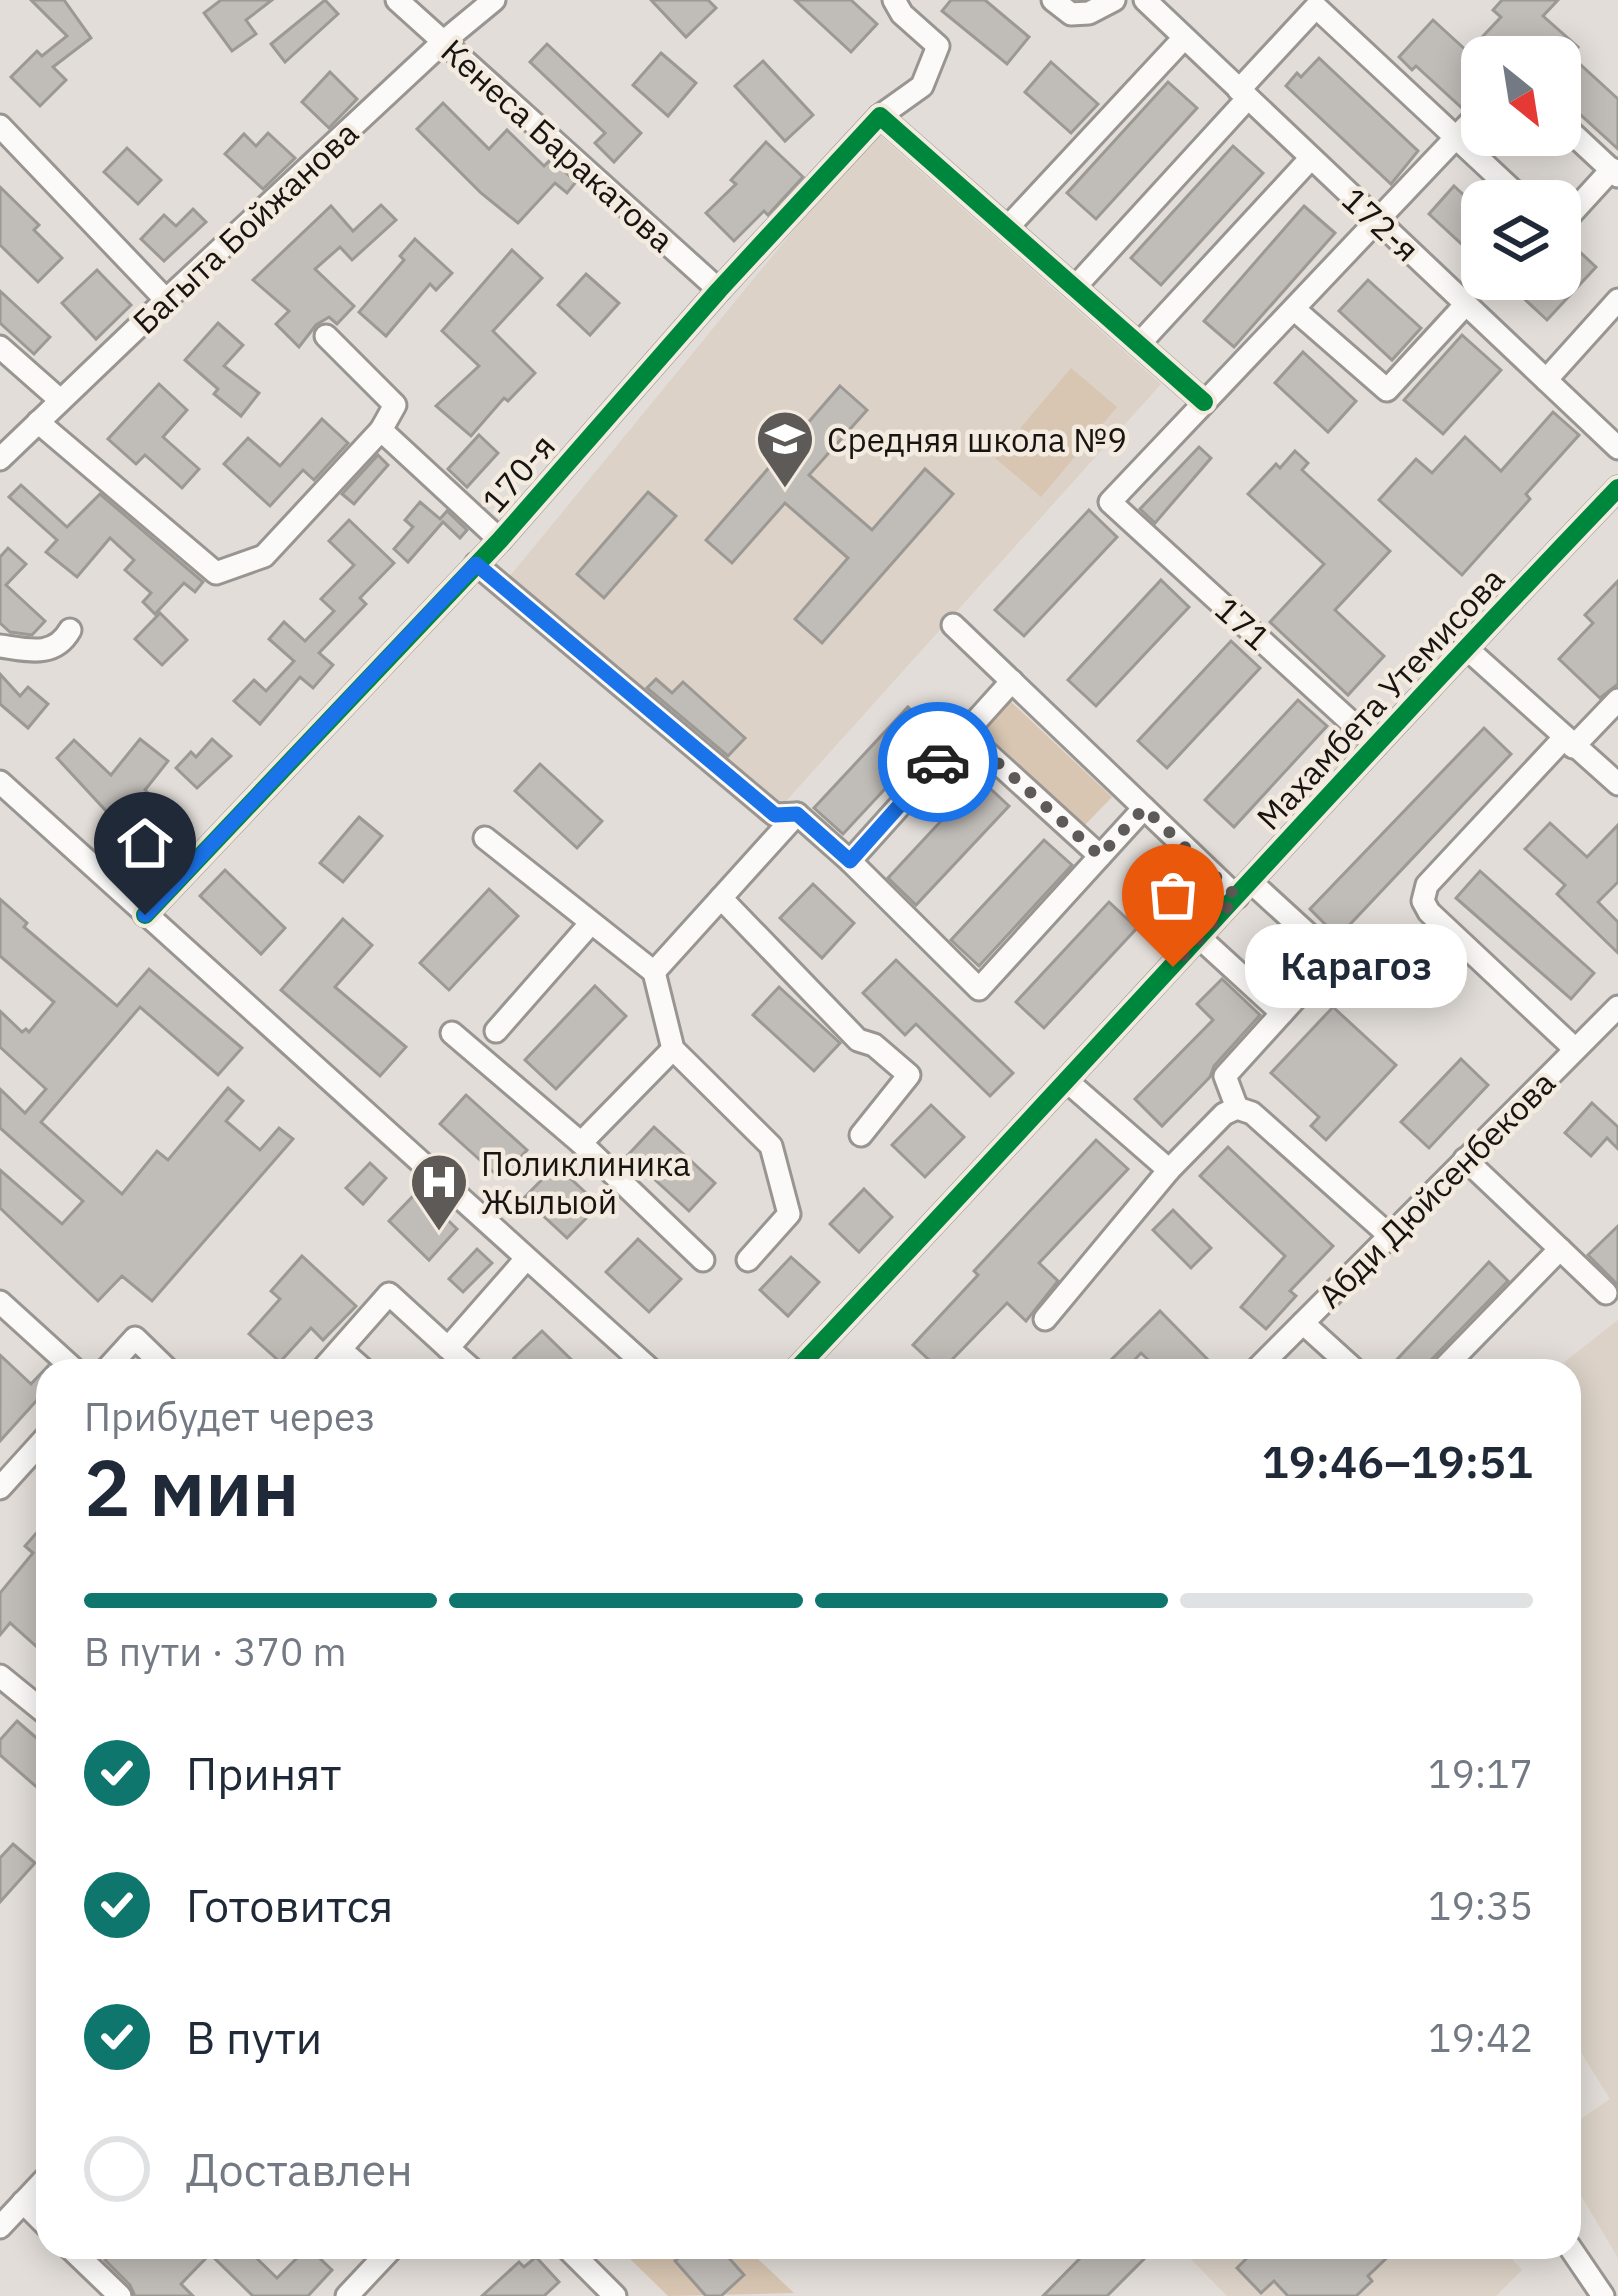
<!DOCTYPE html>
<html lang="ru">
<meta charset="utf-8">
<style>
body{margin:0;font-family:"IBM Plex Sans",sans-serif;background:#f2f2f3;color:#1f2937;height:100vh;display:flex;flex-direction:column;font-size:45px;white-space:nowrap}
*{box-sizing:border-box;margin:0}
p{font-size:39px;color:#747a83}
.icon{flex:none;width:66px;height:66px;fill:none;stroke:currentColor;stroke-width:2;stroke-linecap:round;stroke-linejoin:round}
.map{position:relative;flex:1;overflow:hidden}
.panel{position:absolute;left:36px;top:1359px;width:1545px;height:900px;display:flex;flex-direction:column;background:#fff;border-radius:36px;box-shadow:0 6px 30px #0003}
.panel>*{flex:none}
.needle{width:78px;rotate:150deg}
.buttons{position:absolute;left:1461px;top:36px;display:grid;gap:24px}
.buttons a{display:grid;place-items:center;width:120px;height:120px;border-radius:24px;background:#fff;box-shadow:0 6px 30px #0003;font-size:60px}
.pin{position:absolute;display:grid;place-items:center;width:102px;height:102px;color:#fff;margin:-123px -51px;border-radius:50% 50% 50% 0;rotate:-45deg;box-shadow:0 0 12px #0007}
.pin .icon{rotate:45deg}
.courier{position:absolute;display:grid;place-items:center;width:120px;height:120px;margin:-60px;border:9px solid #1a73e8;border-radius:50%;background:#fff;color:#222;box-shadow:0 3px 15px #0007}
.bubble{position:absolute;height:84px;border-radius:36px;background:#fff;box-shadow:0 6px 30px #0003;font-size:39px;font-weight:600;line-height:84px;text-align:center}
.overview em{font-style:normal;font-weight:600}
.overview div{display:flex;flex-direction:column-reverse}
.overview{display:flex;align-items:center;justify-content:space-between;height:204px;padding:0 48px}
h1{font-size:78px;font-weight:600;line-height:90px}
.bar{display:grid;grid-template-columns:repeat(4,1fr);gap:18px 12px;align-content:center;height:144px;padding:0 48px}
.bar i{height:15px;border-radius:9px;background:#e0e1e3}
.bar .active{background:#0f766e}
.bar p{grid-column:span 4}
ol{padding:0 48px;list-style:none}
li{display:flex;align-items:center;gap:36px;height:132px}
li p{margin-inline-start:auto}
li .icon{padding:12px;border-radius:50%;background:#0f766e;color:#fff;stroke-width:4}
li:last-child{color:#747a83}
li i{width:66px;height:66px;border:6px solid #e0e1e3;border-radius:50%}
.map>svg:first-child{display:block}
.built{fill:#dcd2c7}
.green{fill:#d8c6b2}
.building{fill:#c0bcb8;stroke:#9c9995;stroke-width:3}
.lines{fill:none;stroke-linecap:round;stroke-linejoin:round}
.minor-casing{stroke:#999591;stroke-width:27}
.minor{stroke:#fbfaf9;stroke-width:21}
.cycleway-casing{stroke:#f4ebe0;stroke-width:26}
.cycleway{stroke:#00873e;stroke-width:18}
.done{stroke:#5e5a57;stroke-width:12;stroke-dasharray:0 21.6}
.route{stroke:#1a73e8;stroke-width:15}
.labels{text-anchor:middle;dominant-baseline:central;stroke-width:9;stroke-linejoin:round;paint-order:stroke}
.street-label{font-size:33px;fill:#171411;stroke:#f4ebe0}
.poi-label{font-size:33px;fill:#171411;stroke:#f4ebe0;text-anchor:start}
</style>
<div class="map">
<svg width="1618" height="2296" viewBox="0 0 1618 2296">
<rect width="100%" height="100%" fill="#e2ddd8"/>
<g class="built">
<polygon points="875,131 1161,384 778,810 510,576"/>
<polygon points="1618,1320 1618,2258 1569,2175 1569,2127 1610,2099 1569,2033 1569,1371 1553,1371"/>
<polygon points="1179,2247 1501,2247 1522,2270 1496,2296 1227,2296"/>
</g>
<g class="green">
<polygon points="1071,368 1117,407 1041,497 995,458"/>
<polygon points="1009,700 1112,797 1084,826 981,728"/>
<polygon points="618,2247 769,2247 758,2259 794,2293 668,2296"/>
</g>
<g class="building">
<polygon points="31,0 64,0 91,38 53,67 66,80 40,106 11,77 37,51 42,56 67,36"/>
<polygon points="221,0 272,0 246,20 256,34 232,51 204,13"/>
<polygon points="325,0 338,14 285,62 271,44"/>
<polygon points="651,0 708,0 716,8 686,37"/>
<polygon points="795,0 851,0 877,24 851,52"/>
<polygon points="951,0 985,0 1029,37 1007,64 942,11"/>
<polygon points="1502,0 1558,0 1543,16 1578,47 1570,55 1618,99 1618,149 1560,96 1560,57 1482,57 1482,93 1463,109 1416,66 1412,70 1399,57 1433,20 1468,52 1501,17 1493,10"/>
<polygon points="547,44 641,133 614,162 595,143 605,133 530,62"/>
<polygon points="661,53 696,83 668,116 633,85"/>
<polygon points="1319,58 1418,151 1391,184 1286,86 1297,73 1301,77"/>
<polygon points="763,61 813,115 785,141 735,86"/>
<polygon points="1051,62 1098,104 1071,133 1025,92"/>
<polygon points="330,72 357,99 329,128 302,102"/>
<polygon points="1168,82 1197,108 1096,219 1067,193"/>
<polygon points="443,103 489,149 507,130 544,166 551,159 576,182 567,193 555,183 518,223 481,193 417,129"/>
<polygon points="268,133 295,158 263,189 225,154 244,134 256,146"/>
<polygon points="766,142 803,177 768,215 764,211 734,241 706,213 736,184 731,180"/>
<polygon points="1233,146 1263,173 1161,285 1131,258"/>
<polygon points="127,148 161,180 138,204 104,172"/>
<polygon points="1454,186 1482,212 1482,263 1429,214"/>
<polygon points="0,187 39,225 34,230 62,258 38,282 0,245"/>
<polygon points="381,205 396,220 352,260 340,247 315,269 354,306 337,324 329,317 316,325 299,347 276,324 289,311 253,280 331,206 353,231"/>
<polygon points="1304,206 1335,233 1234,347 1204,321"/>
<polygon points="193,209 206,222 164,261 141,239 164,215 176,226"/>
<polygon points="415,239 452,273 436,290 430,284 386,336 359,312 404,260 400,256"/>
<polygon points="1568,241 1596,267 1547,320 1519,294 1532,279 1560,279 1560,250"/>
<polygon points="512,250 542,278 493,331 535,373 508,401 504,398 471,436 436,406 479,366 442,331"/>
<polygon points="97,270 131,305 96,339 62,303"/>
<polygon points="586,274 619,303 590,335 558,305"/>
<polygon points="1368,280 1421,328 1392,360 1339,311"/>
<polygon points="0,291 50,337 34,354 0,323"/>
<polygon points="218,323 243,345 224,366 259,393 241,416 214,394 218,389 185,360"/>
<polygon points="1462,335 1501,370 1443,434 1404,400"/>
<polygon points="1303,352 1356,401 1328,432 1275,383"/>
<polygon points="159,384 187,410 163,437 199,469 182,488 145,455 136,464 108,439"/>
<polygon points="840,386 867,410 809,475 872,530 925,469 953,494 822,643 795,619 848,558 785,503 732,563 706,540"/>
<polygon points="1553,412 1579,435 1526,494 1530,499 1462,575 1379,500 1416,459 1432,473 1465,437 1501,471"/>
<polygon points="322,419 348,443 314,480 303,470 270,506 224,464 248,438 280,466"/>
<polygon points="479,435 498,453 467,487 448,469"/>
<polygon points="1199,447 1211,458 1155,523 1140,509"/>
<polygon points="1295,451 1308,463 1302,470 1390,551 1335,610 1384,656 1348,695 1270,622 1324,564 1248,494 1276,464 1280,468"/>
<polygon points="378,455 388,465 354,504 342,494"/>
<polygon points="21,485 67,527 100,494 203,582 195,592 184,583 155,614 143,602 151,593 125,570 134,560 110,538 77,577 46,552 57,540 9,497"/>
<polygon points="648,492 676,516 604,598 577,574"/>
<polygon points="420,502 440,519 447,511 467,530 460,538 443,522 408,562 394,549 413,527 405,520"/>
<polygon points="1089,510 1117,537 1024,636 995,610"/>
<polygon points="349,520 394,563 360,598 366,604 319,653 333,665 313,688 300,677 260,724 234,701 254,680 266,691 294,661 269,639 284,622 305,641 334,611 321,599 354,565 329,541"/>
<polygon points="8,548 26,564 6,585 45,621 32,635 10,632 0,623 0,557"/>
<polygon points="1161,580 1189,607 1096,706 1068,680"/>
<polygon points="1618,581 1618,684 1600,698 1559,659 1593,623 1585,615"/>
<polygon points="160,613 187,640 162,665 135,639"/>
<polygon points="1231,641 1260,668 1167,768 1138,741"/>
<polygon points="0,674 20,696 28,687 48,704 28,728 0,704"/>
<polygon points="656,679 672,693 683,682 745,738 728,756 647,688"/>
<polygon points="1298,700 1327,726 1234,827 1205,800"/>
<polygon points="908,707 936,734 843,834 814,808"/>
<polygon points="1484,728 1511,754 1338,937 1310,909"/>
<polygon points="140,739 168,761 145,790 180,825 159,848 127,819 120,826 57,758 74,740 111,775"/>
<polygon points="212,739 231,756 197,788 176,768 191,752 196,757"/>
<polygon points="540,764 602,821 577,848 515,791"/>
<polygon points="980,779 1009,806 916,905 888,878"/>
<polygon points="359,817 382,836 343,882 320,863"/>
<polygon points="1550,823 1587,857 1618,825 1618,882 1598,902 1618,922 1618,953 1557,894 1565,885 1525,849"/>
<polygon points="1044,840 1072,865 979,966 951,940"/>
<polygon points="147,850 168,869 149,889 128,870"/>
<polygon points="225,870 285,928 261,954 200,896"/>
<polygon points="1480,871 1594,973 1571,999 1456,898"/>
<polygon points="813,884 854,923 822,958 780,918"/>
<polygon points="489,889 518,916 449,990 420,963"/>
<polygon points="0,899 27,923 24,927 117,1006 149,969 242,1048 218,1075 140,1007 41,1122 122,1194 157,1151 168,1160 228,1088 243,1101 226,1121 260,1150 279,1128 293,1139 152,1301 122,1276 98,1301 0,1208 0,1170 62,1224 83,1201 0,1128 0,1089 25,1113 46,1089 0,1047 0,1011 22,1032 26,1029 29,1032 54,1002 0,956"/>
<polygon points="1109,902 1137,928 1044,1028 1016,1002"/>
<polygon points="343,919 372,945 335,987 406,1047 380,1076 281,990"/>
<polygon points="1274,931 1307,963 1279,990 1247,958"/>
<polygon points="896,960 1013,1073 990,1096 916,1024 905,1035 863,993"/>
<polygon points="1222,979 1260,1015 1214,1066 1210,1077 1162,1126 1135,1099 1213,1020 1197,1004"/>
<polygon points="595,986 626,1016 556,1089 525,1060"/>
<polygon points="779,987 840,1043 814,1071 753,1015"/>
<polygon points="1333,1007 1396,1065 1326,1140 1311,1126 1319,1117 1271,1073"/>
<polygon points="1461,1059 1488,1085 1429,1148 1401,1122"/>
<polygon points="466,1095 527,1150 501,1179 440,1124"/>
<polygon points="1592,1103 1618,1127 1618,1149 1607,1138 1591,1156 1565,1133"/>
<polygon points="931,1105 964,1137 925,1177 892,1145"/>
<polygon points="654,1127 715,1183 689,1211 628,1155"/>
<polygon points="1096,1140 1128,1169 1039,1263 1058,1281 1026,1321 1007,1303 941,1371 913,1345 978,1275 974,1271"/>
<polygon points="1228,1147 1333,1246 1290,1291 1296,1296 1266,1329 1241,1307 1285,1256 1200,1176"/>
<polygon points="370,1163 386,1178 363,1204 346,1188"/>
<polygon points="556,1165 599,1205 567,1238 524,1198"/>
<polygon points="864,1189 892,1217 859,1252 830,1224"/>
<polygon points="418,1191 457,1229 429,1260 389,1221"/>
<polygon points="1173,1210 1211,1248 1191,1268 1153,1230"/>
<polygon points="1618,1226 1618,1285 1588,1255"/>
<polygon points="638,1239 681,1279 649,1312 606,1272"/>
<polygon points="477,1249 492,1263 463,1292 449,1279"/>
<polygon points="302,1256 356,1306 323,1340 311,1328 280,1362 249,1334 280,1299 271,1291"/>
<polygon points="791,1257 819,1282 788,1316 760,1290"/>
<polygon points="1489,1262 1508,1281 1430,1361 1426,1371 1386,1371"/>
<polygon points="1160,1311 1219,1371 1160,1371 1141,1353 1124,1371 1100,1371"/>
<polygon points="542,1331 583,1371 527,1371 514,1358"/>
<polygon points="0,1355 31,1384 48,1366 48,1388 0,1441"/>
<polygon points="48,1520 48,1632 36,1646 10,1623 0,1635 0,1593 33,1553 25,1546"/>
<polygon points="17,1721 48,1748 48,1797 0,1755 0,1740"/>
<polygon points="13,1844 35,1863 0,1902 0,1858"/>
<polygon points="118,2247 245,2247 277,2278 308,2247 332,2270 308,2296 253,2296 210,2254 181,2284 193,2296 135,2296 130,2285 105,2260"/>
<polygon points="691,2247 740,2247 728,2257 744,2275 721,2296 706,2296 675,2261"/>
<polygon points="1091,2247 1132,2247 1144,2259 1107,2296 1043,2296"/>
<polygon points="1258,2247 1398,2247 1368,2276 1372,2281 1356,2296 1288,2296 1274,2281 1261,2293 1237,2268"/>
<polygon points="536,2257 559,2282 544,2296 482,2296 519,2262 524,2267"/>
</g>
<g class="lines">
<g class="minor-casing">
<g id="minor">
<polyline points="397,0 719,290"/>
<polyline points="1053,0 1071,14 1089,13 1114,0"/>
<polyline points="1145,0 1618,448"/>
<polyline points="1239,90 1316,7 1524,201"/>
<polyline points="880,116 1204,402"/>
<polyline points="1560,122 1618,176"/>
<polyline points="0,126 166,300"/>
<polyline points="1560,226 1612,169"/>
<polyline points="1008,227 1184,38"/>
<polyline points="1076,286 1248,98"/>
<polyline points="1294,309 1387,390 1466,304"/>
<polyline points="326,336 395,405 381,430"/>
<polyline points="1140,343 1311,158"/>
<polyline points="0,347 60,400"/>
<polyline points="1546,380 1618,300"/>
<polyline points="38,422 216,573 264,556 381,430 500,540"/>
<polyline points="0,459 166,300 443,42 494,0"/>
<polyline points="476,564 775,815 797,814"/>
<polyline points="953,625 1237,897"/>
<path d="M0,646C28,650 54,658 70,630"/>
<polyline points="1465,647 1618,784"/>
<polyline points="964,732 1100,856"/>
<polyline points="1564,738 1427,885 1423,901 1429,912 1575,1049"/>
<polyline points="1376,745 1110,502 1482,110"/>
<polyline points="1573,747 1618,700"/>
<polyline points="0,782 652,1371"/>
<polyline points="485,838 654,972 721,898"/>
<polyline points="850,861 1012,681"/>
<polyline points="145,915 500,540 719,290 880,116 922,86 938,46 902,14 894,0"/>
<polyline points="1200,938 1282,1013"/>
<polyline points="654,972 673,1049 771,1146 789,1214 748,1260"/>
<polyline points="496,1031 590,924"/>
<polyline points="452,1033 581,1143 703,1260"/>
<polyline points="1068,1082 1169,1170"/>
<polyline points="1237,1108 1225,1076 1333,957 1251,882"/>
<polyline points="861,1135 909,1075 874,1045 858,1040 721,898 797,814 850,861 979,989 1144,808"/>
<polyline points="581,1143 673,1049"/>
<polyline points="1560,1249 1606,1293"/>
<polyline points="0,1302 76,1371"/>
<polyline points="1045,1319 1169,1170 1224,1114 1237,1108 1252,1113 1390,1236"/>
<polyline points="1303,1323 1356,1371"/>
<polyline points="448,1348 474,1371"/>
<polyline points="341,1350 365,1371"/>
<polyline points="105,1371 135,1338 169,1371"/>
<polyline points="321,1371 389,1294 448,1348 526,1259"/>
<path d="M795,1371C1072,1079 1340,778 1618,488"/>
<polyline points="1255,1371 1618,1007"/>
<polyline points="1441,1371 1560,1249 1465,1159"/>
<polyline points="0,1488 48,1435"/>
<polyline points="0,1676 48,1715"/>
<polyline points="23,2202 48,2227"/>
<polyline points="0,2227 48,2176"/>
<polyline points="1569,2246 1603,2296"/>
<polyline points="69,2247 120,2296"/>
<polyline points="566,2247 615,2296"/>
<polyline points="347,2296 393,2247"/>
</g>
</g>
<use href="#minor" class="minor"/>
<g class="cycleway-casing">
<g id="cycleway">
<polyline points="145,915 500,540 719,290 880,116 1204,402"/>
<path d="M795,1371C1072,1079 1340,778 1618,488"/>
</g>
</g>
<use href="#cycleway" class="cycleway"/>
</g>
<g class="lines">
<polyline class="done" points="938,762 964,732 1100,856 1144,808 1237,897 1173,967"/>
<polyline class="route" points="145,915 476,564 775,815 797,814 850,861 938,762"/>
</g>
<defs>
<g id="school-pin" transform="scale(3)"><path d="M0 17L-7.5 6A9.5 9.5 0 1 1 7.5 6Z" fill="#5e5a57" stroke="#f4ebe0"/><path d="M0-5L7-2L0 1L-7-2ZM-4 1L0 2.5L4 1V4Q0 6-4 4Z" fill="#fff"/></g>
<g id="hospital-pin" transform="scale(3)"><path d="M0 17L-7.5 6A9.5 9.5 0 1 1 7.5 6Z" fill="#5e5a57" stroke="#f4ebe0"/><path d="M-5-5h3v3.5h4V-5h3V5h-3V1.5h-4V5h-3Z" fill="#fff"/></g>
</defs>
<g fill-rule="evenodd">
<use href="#school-pin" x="785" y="439"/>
<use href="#hospital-pin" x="439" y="1182"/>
</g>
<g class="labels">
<g class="street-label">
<text transform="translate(558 145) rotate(42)">Кенеса Баракатова</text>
<text transform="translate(1381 224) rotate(43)">172-я</text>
<text transform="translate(245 227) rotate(-43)">Багыта Бойжанова</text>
<text transform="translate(518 473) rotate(-49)">170-я</text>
<text transform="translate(1243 623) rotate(42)">171</text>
<text transform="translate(1380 698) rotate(-47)">Махамбета Утемисова</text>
<text transform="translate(1436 1189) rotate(-45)">Абди Дюйсенбекова</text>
</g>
<g class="poi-label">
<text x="827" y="439">Средняя школа №9</text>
<text x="481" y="1163">Поликлиника<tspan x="481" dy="38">Жылыой</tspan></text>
</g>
</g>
</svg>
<div class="buttons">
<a><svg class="needle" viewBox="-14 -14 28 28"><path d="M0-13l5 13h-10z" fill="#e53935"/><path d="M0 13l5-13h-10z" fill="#747a83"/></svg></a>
<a><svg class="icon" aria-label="layers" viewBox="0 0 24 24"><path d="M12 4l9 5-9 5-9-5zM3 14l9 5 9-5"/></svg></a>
</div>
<div class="pin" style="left:1173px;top:967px;background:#ea580c"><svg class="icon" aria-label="bag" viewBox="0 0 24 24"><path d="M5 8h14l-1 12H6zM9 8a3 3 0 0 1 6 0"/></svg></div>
<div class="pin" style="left:145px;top:915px;background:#1f2937"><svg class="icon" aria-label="home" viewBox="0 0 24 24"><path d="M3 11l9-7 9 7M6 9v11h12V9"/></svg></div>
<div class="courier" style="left:938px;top:762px"><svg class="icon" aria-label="car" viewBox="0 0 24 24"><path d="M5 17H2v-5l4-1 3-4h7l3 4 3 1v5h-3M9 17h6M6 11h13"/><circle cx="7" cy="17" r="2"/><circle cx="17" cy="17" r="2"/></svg></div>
<div class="bubble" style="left:1245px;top:924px;width:222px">Карагоз</div>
<section class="panel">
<div class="overview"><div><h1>2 мин</h1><p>Прибудет через</p></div><em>19:46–19:51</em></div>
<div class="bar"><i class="active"></i><i class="active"></i><i class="active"></i><i></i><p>В пути · 370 m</p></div>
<ol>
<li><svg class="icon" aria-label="check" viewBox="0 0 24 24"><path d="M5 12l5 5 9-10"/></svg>Принят<p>19:17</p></li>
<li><svg class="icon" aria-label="check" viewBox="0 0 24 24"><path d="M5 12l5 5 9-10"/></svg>Готовится<p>19:35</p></li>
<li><svg class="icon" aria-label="check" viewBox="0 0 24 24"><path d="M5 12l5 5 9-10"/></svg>В пути<p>19:42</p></li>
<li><i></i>Доставлен</li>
</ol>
</section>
</div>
